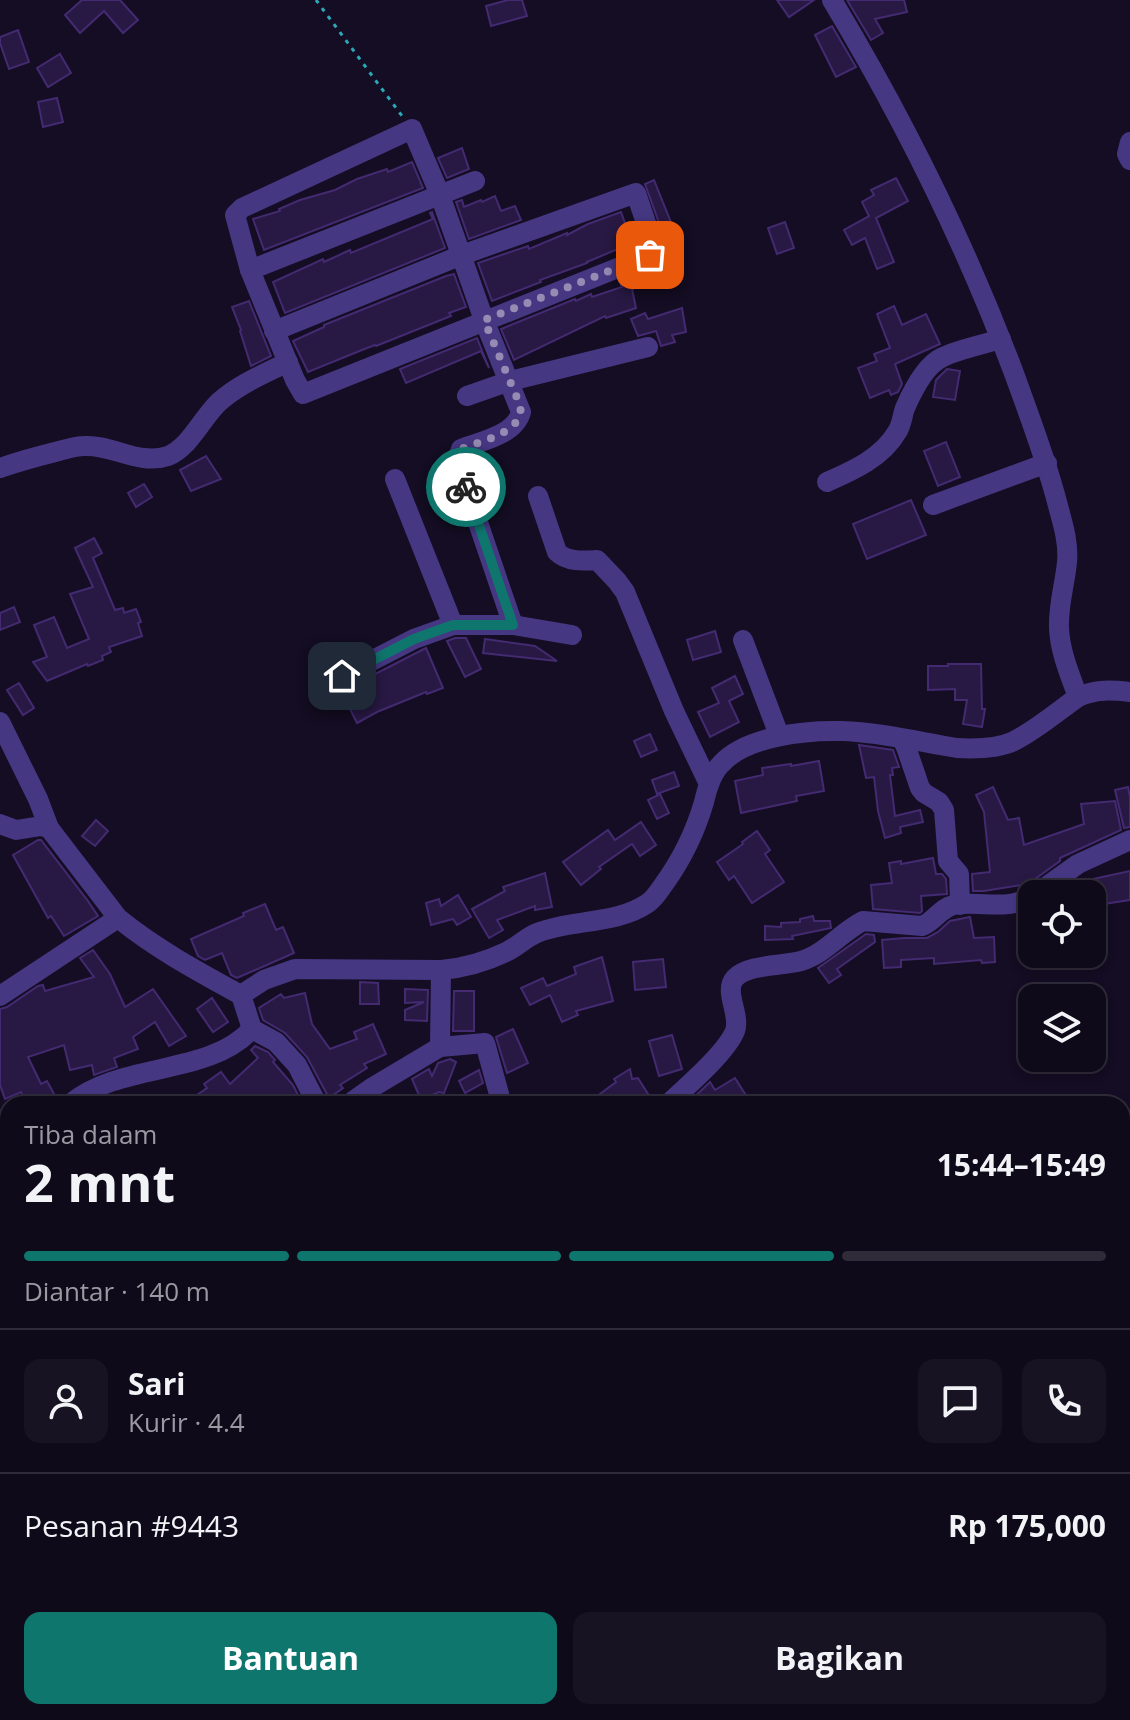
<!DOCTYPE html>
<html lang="id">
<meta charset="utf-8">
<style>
body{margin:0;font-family:"Open Sans",sans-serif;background:#181323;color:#f1f3f6;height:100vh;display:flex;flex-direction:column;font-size:30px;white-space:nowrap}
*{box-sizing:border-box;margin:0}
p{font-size:26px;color:#9b9aa2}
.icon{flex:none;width:44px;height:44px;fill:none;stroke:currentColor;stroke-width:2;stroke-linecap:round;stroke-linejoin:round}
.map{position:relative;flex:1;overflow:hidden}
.drawer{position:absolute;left:0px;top:1096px;width:1130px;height:624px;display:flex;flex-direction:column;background:#0f0a1a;border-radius:24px 24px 0 0;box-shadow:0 4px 12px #0003,0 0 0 2px #2f2b39}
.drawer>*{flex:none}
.buttons{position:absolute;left:1018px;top:880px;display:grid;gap:16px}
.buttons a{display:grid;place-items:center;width:88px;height:88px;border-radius:16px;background:#0f0a1a;box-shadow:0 4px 12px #0003,0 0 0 2px #2f2b39;font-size:40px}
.pin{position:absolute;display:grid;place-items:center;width:68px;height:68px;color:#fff;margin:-34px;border-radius:16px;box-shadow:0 4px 12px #0006}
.courier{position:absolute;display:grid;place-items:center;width:80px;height:80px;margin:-40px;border:6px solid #0f766e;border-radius:50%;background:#fff;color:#222;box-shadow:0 2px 10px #0007}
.summary em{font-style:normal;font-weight:700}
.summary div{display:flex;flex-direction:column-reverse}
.summary{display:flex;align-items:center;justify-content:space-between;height:136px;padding:0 24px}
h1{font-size:52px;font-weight:700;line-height:60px}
.bar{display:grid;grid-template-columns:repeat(4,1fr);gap:12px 8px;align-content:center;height:96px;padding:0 24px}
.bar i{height:10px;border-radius:6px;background:#2f2b39}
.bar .on{background:#0f766e}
.bar p{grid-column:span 4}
.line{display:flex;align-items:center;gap:20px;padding:0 24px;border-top:2px solid #2f2b39}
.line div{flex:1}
.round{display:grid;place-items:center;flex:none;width:84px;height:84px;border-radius:16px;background:#181323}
.primary-button{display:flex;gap:16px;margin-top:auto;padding:16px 24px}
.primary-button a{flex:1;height:92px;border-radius:16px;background:#0f766e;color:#fff;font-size:32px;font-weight:700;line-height:92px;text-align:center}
.primary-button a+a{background:#181323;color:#f1f3f6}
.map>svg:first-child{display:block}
.building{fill:#281944;stroke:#432a71;stroke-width:2}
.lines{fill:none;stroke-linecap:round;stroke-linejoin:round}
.path{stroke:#2ba9b7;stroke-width:3;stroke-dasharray:4 6;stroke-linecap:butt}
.minor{stroke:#463783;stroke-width:20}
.done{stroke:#968bb2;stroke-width:8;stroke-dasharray:0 14.4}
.route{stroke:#0f766e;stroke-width:10}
</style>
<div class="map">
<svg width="1130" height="1720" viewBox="0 0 1130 1720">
<rect width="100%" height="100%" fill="#140d23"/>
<g class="building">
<polygon points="82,0 120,0 138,20 123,33 104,11 80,33 65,15"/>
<polygon points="508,0 522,0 527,16 491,26 486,6"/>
<polygon points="777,0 814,0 789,17"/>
<polygon points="847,0 904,0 907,12 875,19 883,33 871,40"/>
<polygon points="832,26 856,67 836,77 815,35"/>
<polygon points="18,30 29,62 9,69 0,43 0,37"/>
<polygon points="60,54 71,73 48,87 37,68"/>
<polygon points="57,98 63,122 43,127 38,102"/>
<polygon points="462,148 469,169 447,178 438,158"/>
<polygon points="412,162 423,188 264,250 253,219 280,211 279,209 300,200 335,190 357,179 387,169 388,172"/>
<polygon points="896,178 908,201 876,218 894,262 877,269 865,238 852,245 844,230 869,216 862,202 874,195 871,190"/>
<polygon points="654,180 680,245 667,251 663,234 645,184"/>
<polygon points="495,196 501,211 515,206 521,220 469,239 456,202 462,200 464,207 481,200 482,202"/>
<polygon points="432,212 445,248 285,313 273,282 323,259 324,262 350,250 351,253 433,219 430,213"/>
<polygon points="621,212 632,243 587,262 587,263 540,280 541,282 492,301 478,263 528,246 529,249 567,233 567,235 588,224"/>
<polygon points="785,222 794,248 777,254 768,228"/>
<polygon points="644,271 649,282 632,289 636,308 606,318 605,316 514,360 501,329 575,299 576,301 591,294 592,297 622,287 619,281"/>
<polygon points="454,274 466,307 449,313 451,316 376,346 375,345 362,350 308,372 293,341 324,327 324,325 446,276"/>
<polygon points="249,301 271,356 251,366 240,331 241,330 232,307"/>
<polygon points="894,306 902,325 926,314 940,344 895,364 902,384 898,392 891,395 889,390 870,398 858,368 877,361 874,354 890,348 877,314"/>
<polygon points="682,308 686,332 672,335 675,342 661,346 656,331 638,336 631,319 645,313 648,319"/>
<polygon points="477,338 489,368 481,351 406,383 400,369"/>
<polygon points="947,369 960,371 955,400 933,397 936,380"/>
<polygon points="946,442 960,477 938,486 924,451"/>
<polygon points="206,456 221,479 191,491 180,470"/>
<polygon points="144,484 152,497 136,507 128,493"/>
<polygon points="911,500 926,535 867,559 853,524"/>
<polygon points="94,538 102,553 93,558 115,610 123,608 124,613 136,609 141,622 138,623 142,636 109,647 111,652 102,656 103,660 88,666 87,664 47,681 33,662 47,657 34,625 54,617 67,648 89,639 70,594 93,587 75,548"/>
<polygon points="14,607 20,622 0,630 0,613"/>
<polygon points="715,631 721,652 693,660 687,640"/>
<polygon points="455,638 466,638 481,669 465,677 447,641"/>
<polygon points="485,639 535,646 557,661 483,653"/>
<polygon points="426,648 443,688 427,694 426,692 377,712 357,723 340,689 348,688"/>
<polygon points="948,664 981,664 982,709 985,709 982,727 963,724 967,700 955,700 955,689 928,690 928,666 948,666"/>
<polygon points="735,676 743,694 729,701 739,722 710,737 698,712 719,703 712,688"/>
<polygon points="19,683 34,708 23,715 7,690"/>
<polygon points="650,734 657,750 641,757 634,741"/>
<polygon points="859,745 893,750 899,767 892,768 893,775 890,775 895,816 920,810 923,822 900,827 901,833 885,838 878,811 874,777 866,778"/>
<polygon points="819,761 824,791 796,796 797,801 741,813 735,781 763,775 762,768 791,764 791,766"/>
<polygon points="674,772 679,786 657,794 652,780"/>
<polygon points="993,787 1008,820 1019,818 1024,845 1084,824 1081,804 1115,801 1121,830 1060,858 1060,861 1028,884 984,891 973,891 972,874 990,872 984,812 976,795"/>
<polygon points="1128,787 1130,797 1130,827 1124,828 1115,790"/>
<polygon points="660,794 669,813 657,819 648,800"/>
<polygon points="96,820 108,831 95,846 82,836"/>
<polygon points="641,822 656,845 640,856 632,844 599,867 601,869 581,885 563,862 608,830 615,840"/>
<polygon points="757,831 770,850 765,854 784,882 752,903 734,876 729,880 717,862 743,844 742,842"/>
<polygon points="38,840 41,840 88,901 98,916 64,936 51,916 48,918 13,855"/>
<polygon points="933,858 936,874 942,874 946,879 947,894 921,896 922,911 920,913 873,909 871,885 892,883 889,863 901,861 901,864"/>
<polygon points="1130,871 1130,900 1097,905 1093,879"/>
<polygon points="545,873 552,907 535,910 535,906 497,920 503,930 489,938 472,909 505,891 503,887"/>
<polygon points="458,895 471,917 457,925 453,919 431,925 426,903 439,899 441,906"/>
<polygon points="265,904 276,930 283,927 294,953 237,978 231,975 222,953 205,960 198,956 191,939 244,916 243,913"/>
<polygon points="813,916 814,921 830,921 831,928 792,936 793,939 765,940 765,926 781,927 781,923 800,922 800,919"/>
<polygon points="970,917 974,938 994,937 995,962 982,963 981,960 934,964 934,958 901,960 901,967 884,968 882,940 904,938 927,938 938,932 950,921"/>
<polygon points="866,934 874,935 875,942 837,969 841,975 829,983 818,968"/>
<polygon points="93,950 110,974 125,1007 153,989 186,1036 169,1046 155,1022 133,1037 138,1049 114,1058 117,1067 94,1075 92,1065 70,1070 64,1045 28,1057 41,1084 47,1081 58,1101 57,1104 27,1104 21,1092 5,1099 0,1085 0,1009 7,1007 38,986 43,985 45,991 94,977 80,958"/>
<polygon points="602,957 613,1001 576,1011 578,1015 562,1022 550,995 530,1005 521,988 543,978 547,986 576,974 574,967"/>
<polygon points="663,959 666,987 635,990 633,962"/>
<polygon points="360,982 378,983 379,1004 360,1004"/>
<polygon points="405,989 428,990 427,1021 405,1020 405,1010 424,1002 405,1003"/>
<polygon points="454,991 474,991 474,1031 453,1031"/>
<polygon points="305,993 312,1024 330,1049 357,1039 354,1032 373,1024 386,1054 364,1064 367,1068 340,1085 343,1088 329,1098 307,1057 285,1033 263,1020 259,1008 281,994 284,998"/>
<polygon points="212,998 228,1022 213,1032 197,1009"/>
<polygon points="513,1029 528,1063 507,1073 496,1037"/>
<polygon points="672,1035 682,1069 659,1076 649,1041"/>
<polygon points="255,1046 268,1052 275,1060 273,1062 293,1085 301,1101 298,1104 184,1104 207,1088 204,1084 221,1072 230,1084 258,1058 251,1050"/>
<polygon points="450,1059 456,1062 444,1093 439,1092 421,1100 412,1079 429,1069 432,1076 438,1063"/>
<polygon points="630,1069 632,1079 638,1078 648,1094 632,1104 607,1104 600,1094 616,1082 614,1079"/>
<polygon points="479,1070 483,1083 465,1093 459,1081"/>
<polygon points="735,1078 747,1097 736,1104 687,1104 710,1082 715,1090"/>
</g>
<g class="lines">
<polyline class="path" points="316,0 402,116"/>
<g class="minor">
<path d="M832,0C904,120 966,245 1015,376C1030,418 1046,459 1057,502C1062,521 1069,542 1067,562C1065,584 1058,605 1059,628C1060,652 1070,675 1078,697"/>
<polyline points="1130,142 1127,154 1130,160"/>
<polyline points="250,270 475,181"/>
<path d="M274,331L462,255L636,193L651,238L654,252L650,255L303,394L295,380L250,270L235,215L242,208L412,129L440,195L484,320L521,412C515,435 481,441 461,449L457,461L513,625"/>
<polyline points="467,396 510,381 648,347"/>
<path d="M0,468C20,461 39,456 59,451C67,449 76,446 84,446C112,444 139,466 168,456C190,447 202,418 219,402C239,384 264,374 288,362"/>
<polyline points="395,479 453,625"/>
<path d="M827,482C852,471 882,458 897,432C902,425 902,416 905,408C912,392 925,366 941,358C955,350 985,344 1001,339"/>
<path d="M538,496L557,552C567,562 583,561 597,560L617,581L625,592L674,711L709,784"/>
<polyline points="933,505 1047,463"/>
<polyline points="743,640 779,735"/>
<polyline points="342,676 414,639 453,625 513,625 572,635"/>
<polyline points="0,722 38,799 49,828"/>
<polyline points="902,739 906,747 920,788 924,793 939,802 944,810 948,861 959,874 960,905"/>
<path d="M0,824L16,830L41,826L49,828L118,918C156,949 199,972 241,995L252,1029"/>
<polyline points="1036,894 1078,864 1130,840"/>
<path d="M241,995L264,980L295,969L441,970C464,968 485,962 506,952C517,947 525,938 537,933C572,919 616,925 648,903C655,898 659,891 664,884C682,859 695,833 704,802C707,789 711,774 721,764C746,736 807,730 842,731C879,732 920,742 957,748C975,749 997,749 1014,741C1036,730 1057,712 1078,697C1096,689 1111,690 1130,692"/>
<polyline points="0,996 118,918"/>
<polyline points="252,1029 276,1042 297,1065 317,1104"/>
<polyline points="440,1047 485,1043 499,1094"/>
<path d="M70,1104C121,1061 208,1077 252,1029"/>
<polyline points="349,1104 373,1087 440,1047 441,970"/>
<path d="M668,1104C686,1087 726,1053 735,1031C741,1015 723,991 735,978C748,964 783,966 801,961C825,954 841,932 863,921L922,926C934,922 941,907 954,905C981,900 1006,912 1032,896"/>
<polyline points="0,1164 8,1157"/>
<polyline points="420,1712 422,1720"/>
</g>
</g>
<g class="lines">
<path class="done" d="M466,487L457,461L461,449C480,441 526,432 520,405L484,320L650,255"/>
<polyline class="route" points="342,676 414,639 453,625 513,625 466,487"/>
</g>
</svg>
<div class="buttons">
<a><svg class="icon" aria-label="locate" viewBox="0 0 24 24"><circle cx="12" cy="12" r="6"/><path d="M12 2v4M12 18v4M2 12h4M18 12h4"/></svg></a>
<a><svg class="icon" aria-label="layers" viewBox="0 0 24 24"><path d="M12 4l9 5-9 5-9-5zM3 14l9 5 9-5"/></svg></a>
</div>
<div class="pin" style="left:650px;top:255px;background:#ea580c"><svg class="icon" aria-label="bag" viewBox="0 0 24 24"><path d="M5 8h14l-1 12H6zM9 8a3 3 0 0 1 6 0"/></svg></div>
<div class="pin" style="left:342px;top:676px;background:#1f2937"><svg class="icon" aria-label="home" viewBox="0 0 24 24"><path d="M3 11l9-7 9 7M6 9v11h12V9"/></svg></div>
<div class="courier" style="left:466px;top:487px"><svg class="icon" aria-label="bike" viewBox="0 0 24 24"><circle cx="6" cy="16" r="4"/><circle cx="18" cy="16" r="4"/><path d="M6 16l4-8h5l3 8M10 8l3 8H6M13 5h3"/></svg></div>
<section class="drawer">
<div class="summary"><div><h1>2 mnt</h1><p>Tiba dalam</p></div><em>15:44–15:49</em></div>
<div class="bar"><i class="on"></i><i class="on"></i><i class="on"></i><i></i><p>Diantar · 140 m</p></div>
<div class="line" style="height:144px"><a class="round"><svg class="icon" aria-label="person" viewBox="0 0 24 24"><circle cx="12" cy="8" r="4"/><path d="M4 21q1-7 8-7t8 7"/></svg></a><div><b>Sari</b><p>Kurir · 4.4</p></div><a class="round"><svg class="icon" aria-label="chat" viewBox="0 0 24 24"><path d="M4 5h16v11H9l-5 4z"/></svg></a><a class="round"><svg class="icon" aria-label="phone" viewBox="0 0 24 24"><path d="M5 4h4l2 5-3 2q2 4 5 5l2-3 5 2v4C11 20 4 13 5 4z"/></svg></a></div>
<div class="line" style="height:104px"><div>Pesanan #9443</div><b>Rp 175,000</b></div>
<div class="primary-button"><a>Bantuan</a><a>Bagikan</a></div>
</section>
</div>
